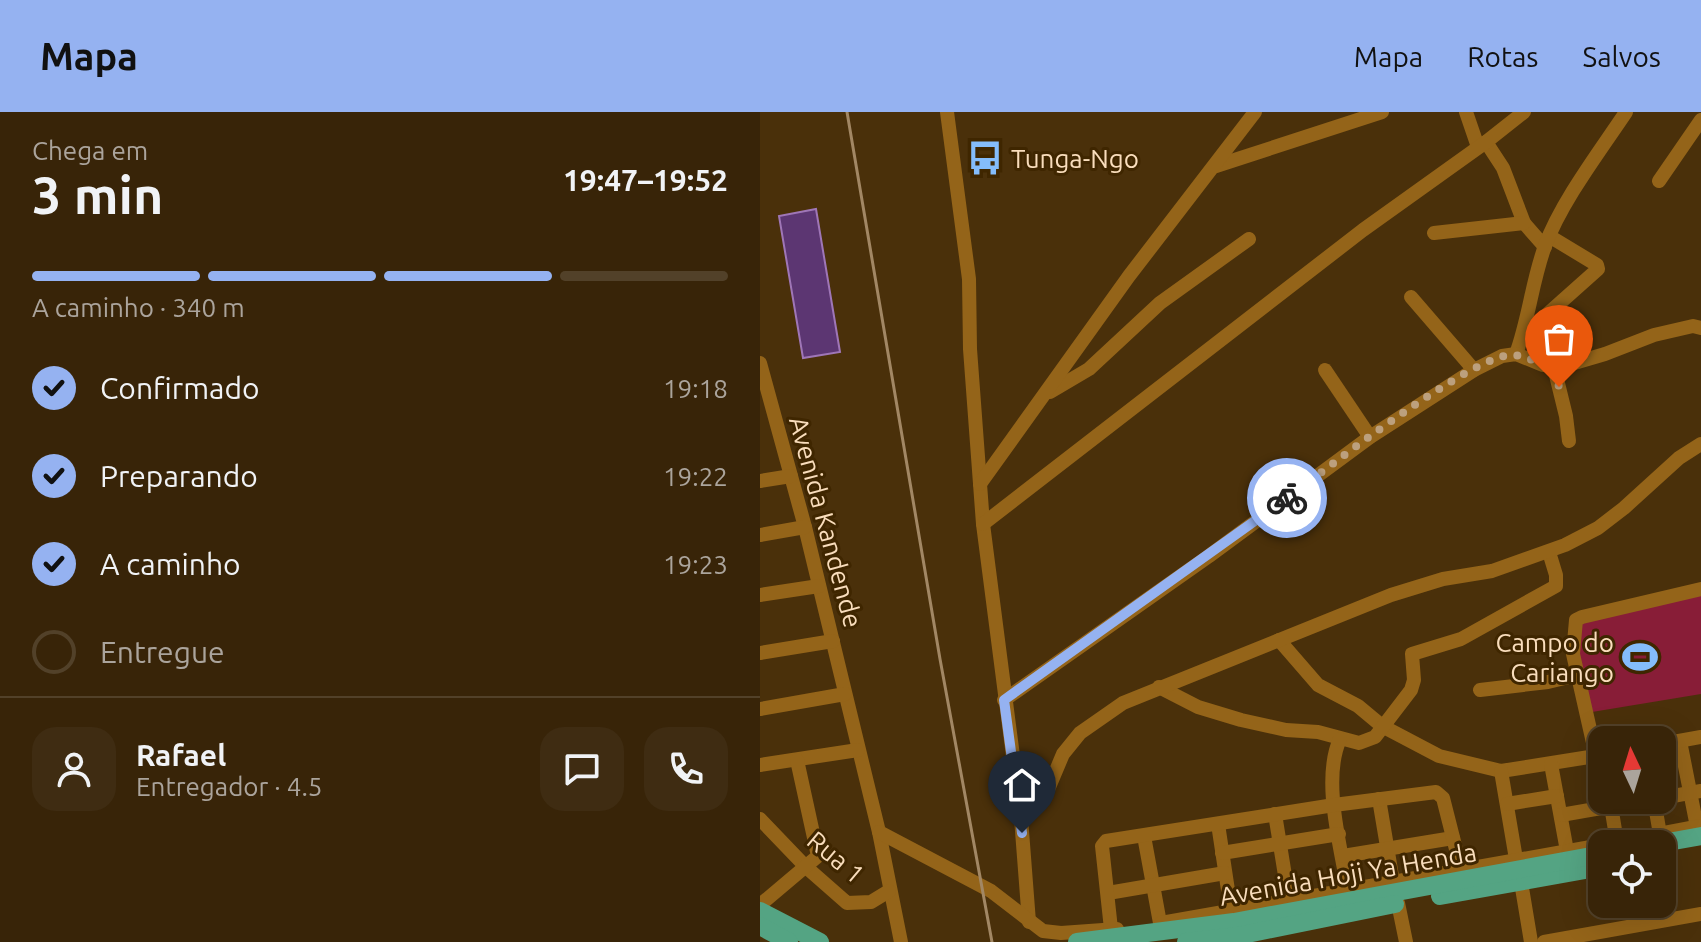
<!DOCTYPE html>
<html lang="pt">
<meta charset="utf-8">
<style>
body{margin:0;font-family:Ubuntu,sans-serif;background:#3f2c12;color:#f1f3f6;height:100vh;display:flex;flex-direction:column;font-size:30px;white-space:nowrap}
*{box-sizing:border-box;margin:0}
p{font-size:26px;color:#aba49c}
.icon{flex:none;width:44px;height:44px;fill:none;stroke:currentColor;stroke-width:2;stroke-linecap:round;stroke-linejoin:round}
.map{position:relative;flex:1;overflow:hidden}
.drawer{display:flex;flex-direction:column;background:#382408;width:760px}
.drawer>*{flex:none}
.needle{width:52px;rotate:356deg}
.fabs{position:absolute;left:828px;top:614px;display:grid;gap:16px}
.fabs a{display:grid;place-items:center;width:88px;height:88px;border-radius:16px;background:#382408;box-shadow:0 8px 32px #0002,0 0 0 2px #524129;font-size:40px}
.pin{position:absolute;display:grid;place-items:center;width:68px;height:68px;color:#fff;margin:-82px -34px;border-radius:50% 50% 50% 0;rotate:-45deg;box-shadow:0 0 8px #0007}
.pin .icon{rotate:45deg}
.courier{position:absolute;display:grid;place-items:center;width:80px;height:80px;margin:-40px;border:6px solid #95b2f1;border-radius:50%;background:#fff;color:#222;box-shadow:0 2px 10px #0007}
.headline em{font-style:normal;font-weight:700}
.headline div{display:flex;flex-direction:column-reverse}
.headline{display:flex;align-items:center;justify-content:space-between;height:136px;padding:0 32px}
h1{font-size:52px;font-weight:700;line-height:60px}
.bar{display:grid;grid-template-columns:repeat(4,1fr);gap:12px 8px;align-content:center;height:96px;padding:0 32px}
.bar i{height:10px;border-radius:6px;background:#524129}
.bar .current{background:#95b2f1}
.bar p{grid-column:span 4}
.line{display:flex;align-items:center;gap:20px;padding:0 32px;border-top:2px solid #524129}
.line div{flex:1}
.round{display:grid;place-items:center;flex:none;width:84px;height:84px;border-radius:24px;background:#3f2c12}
ol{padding:0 32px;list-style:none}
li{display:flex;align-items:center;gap:24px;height:88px}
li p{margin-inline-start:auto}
li .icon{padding:8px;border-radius:50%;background:#95b2f1;color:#111;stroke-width:4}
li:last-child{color:#aba49c}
li i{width:44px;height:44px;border:4px solid #524129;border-radius:50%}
header{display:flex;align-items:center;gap:48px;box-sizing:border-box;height:112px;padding:0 40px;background:#95b2f1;color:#111}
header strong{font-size:38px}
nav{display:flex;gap:44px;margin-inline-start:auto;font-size:28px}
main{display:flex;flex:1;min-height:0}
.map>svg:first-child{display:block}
.green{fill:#881d37}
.building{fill:#5c3672;stroke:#9f76b7;stroke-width:2}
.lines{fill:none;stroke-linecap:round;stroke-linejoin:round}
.minor{stroke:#946419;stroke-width:14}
.major{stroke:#54a483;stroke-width:18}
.rail{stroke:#a28764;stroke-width:3}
.done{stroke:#bca07e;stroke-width:8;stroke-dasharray:0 14.4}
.route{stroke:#95b2f1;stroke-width:10}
.labels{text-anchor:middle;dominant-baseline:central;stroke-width:6;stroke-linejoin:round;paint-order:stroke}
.poi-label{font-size:26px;fill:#f9ddbc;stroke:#3f2600;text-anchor:start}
.street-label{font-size:26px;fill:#f9ddbc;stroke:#3f2600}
</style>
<header>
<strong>Mapa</strong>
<nav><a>Mapa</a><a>Rotas</a><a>Salvos</a></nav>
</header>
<main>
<section class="drawer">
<div class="headline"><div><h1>3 min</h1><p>Chega em</p></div><em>19:47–19:52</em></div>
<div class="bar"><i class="current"></i><i class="current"></i><i class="current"></i><i></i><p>A caminho · 340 m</p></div>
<ol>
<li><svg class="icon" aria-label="check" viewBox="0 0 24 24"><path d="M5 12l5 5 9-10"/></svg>Confirmado<p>19:18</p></li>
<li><svg class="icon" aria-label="check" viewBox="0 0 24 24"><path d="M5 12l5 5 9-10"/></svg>Preparando<p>19:22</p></li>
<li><svg class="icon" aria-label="check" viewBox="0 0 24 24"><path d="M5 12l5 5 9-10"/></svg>A caminho<p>19:23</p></li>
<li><i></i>Entregue</li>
</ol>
<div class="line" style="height:144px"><a class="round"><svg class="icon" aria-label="person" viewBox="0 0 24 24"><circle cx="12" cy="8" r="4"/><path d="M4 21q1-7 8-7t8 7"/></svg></a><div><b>Rafael</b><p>Entregador · 4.5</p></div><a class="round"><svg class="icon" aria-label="chat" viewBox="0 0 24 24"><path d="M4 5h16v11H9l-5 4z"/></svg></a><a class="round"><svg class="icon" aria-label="phone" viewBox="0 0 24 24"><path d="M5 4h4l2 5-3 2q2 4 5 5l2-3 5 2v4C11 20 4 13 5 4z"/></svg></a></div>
</section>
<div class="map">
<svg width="941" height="830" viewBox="0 0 941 830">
<rect width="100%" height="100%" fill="#4a300a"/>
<polygon class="green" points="941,482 941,582 832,600 811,508"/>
<polygon class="building" points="56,97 80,240 43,246 19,104"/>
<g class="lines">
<g class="minor">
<polyline points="187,0 209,167 210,237 223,412 261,706 269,810"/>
<polyline points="706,0 718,35"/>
<polyline points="726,30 743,56 764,111 785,135"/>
<polyline points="456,54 622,0"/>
<polyline points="899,69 941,8"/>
<polyline points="674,121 764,111"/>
<polyline points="651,185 714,258"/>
<polyline points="764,223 838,157 837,153 789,124"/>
<path d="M756,242C769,207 772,169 785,134C801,90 840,39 866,0"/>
<polyline points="0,251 45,415 119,720 141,830"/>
<polyline points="794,255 806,304 809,329"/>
<polyline points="565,258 610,325"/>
<polyline points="290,280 329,257 400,191 489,127"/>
<polyline points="0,369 31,364"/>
<polyline points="220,372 369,164 495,0"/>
<polyline points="223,412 603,118 726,30 764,0"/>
<polyline points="0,423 45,415"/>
<polyline points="0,483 59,474"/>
<polyline points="519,528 558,573 598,594 622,614 679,644 741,659 842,643"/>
<polyline points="0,541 73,529"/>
<polyline points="399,575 438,595 481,608 526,618 558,620 599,631 615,625 651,578 654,568 652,542 701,527 796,474 796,463 789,440"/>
<polyline points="720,578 788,570 817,563"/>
<polyline points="244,588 449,444 610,325 714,258 742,244 756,242 783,253 804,254 845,242 894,223 933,214 941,216"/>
<polyline points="0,597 85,582"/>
<path d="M580,627C561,669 582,739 589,784"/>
<polyline points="920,629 937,715"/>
<polyline points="902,632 941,625"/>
<polyline points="836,644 813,542 816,508 822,505 941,477"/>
<polyline points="791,652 807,739"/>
<polyline points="0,653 98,638"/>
<polyline points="741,659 756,747"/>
<polyline points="902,686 941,679"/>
<polyline points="619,687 633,770"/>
<polyline points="850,688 857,730"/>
<polyline points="894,688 900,722"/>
<polyline points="747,692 797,684"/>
<polyline points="515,702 529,788"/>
<polyline points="801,703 887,688"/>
<polyline points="261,706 284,687 303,642 320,621 363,591 631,483 683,467 732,459 805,433 838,416 864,396 919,346 941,332"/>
<polyline points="0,707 46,755 87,791 111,790 129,779"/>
<polyline points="458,712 471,798"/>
<polyline points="119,720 231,779 283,819 301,821 357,817"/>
<polyline points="384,724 400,811"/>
<polyline points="846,732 941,714"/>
<polyline points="462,741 579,722"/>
<polyline points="583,744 693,726"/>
<polyline points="761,770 771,830"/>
<polyline points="348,781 465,761"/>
<polyline points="638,791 646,830"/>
<polyline points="0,793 58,744 37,648"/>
<polyline points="401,811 842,733"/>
<polyline points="351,817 342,734 346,729 574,693 676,680 683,686 701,757"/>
<polyline points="784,830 941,802"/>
</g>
<g class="major">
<polyline points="897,732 941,724"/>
<polyline points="680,784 842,755"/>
<polyline points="0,799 60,830"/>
<polyline points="0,814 29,830"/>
<polyline points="317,830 474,810 842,742"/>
<polyline points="426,830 477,824 635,792"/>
</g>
<polyline class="rail" points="87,0 180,547 232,830"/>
</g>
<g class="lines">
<path class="done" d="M527,386C565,358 714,241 753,243C764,243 781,253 794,255L799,275"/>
<polyline class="route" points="262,721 244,588 527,386"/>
</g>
<defs>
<g id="bus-bare" transform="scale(2.76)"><path d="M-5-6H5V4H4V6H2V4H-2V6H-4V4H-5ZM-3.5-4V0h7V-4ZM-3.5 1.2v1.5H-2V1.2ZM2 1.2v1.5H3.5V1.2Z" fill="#84bcfb" stroke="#3f2600" stroke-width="2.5" paint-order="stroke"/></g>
<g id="stadium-bare" transform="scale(2.76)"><path d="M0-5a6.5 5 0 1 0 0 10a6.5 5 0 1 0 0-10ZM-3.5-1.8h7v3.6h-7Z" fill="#84bcfb" stroke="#3f2600" stroke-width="2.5" paint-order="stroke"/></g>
</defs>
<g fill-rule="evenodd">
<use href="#bus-bare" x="225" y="46"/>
<use href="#stadium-bare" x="880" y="545"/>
</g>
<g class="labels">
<g class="poi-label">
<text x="251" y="46">Tunga-Ngo</text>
<text x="854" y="530" text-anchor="end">Campo do<tspan x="854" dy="30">Cariango</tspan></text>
</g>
<g class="street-label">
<text transform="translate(66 410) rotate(75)">Avenida Kandende</text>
<text transform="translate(76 745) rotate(40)">Rua 1</text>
<text transform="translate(588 762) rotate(-10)">Avenida Hoji Ya Henda</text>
</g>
</g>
</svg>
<div class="fabs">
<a><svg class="needle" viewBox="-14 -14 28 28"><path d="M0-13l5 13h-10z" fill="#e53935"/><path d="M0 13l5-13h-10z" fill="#aba49c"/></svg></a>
<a><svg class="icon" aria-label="locate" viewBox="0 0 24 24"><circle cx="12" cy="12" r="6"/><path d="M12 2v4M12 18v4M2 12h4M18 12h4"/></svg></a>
</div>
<div class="pin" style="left:799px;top:275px;background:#ea580c"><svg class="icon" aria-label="bag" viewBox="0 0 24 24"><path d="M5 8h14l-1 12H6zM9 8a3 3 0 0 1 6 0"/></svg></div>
<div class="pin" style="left:262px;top:721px;background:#1f2937"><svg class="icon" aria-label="home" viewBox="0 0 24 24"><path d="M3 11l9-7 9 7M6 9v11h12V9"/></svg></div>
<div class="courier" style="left:527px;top:386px"><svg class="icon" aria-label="bike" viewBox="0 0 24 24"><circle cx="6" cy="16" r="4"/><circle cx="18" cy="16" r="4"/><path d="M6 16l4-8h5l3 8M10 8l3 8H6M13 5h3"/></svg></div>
</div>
</main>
